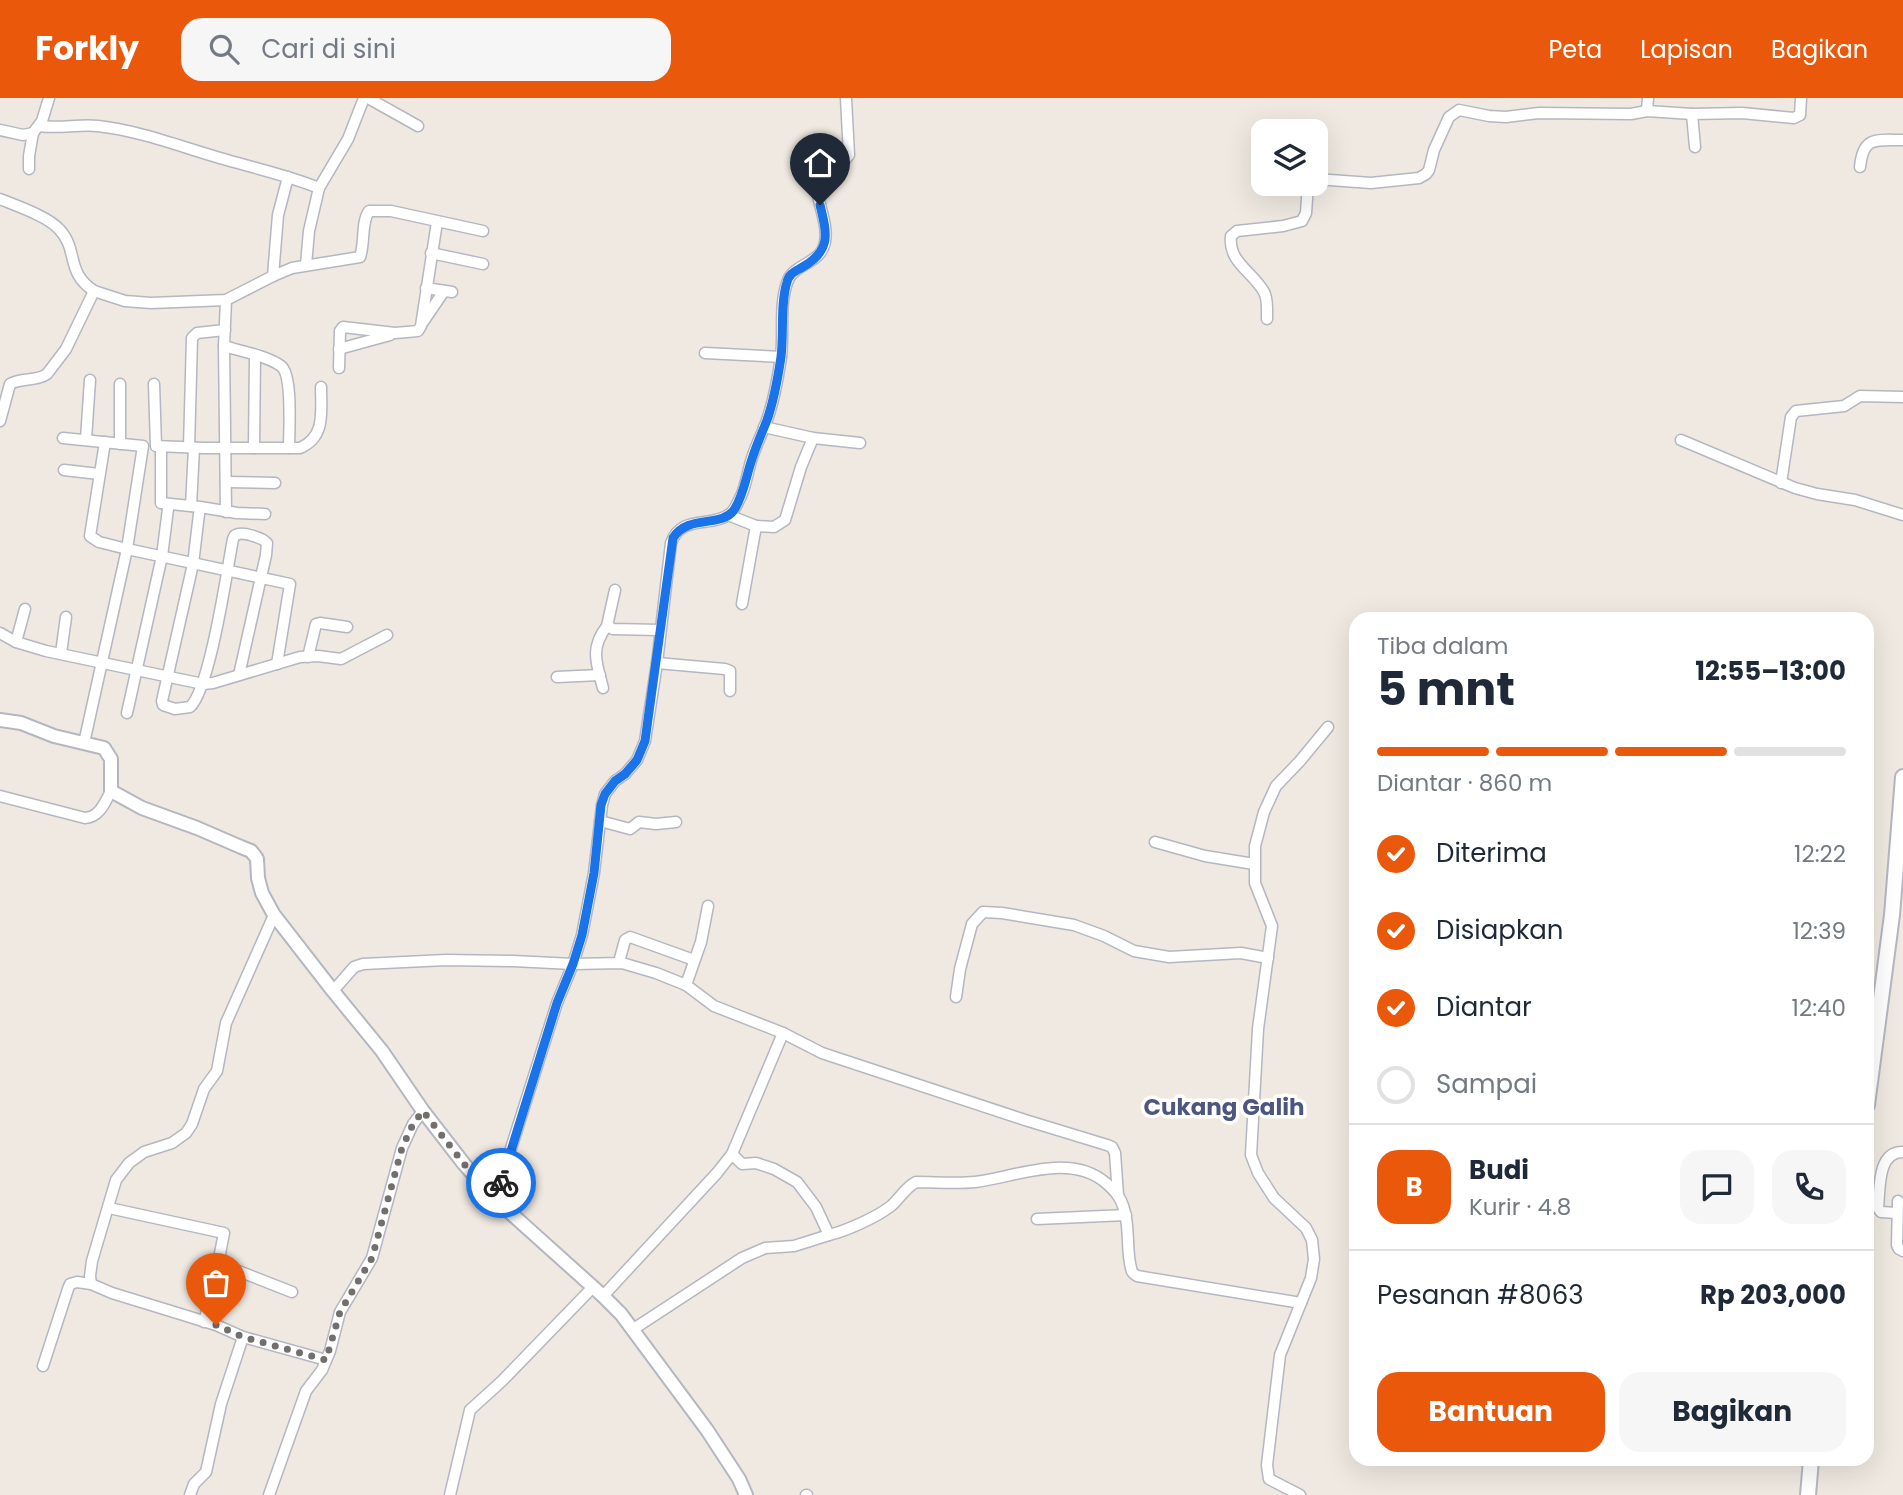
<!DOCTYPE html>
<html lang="id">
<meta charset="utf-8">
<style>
body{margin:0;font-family:Poppins,sans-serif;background:#f6f6f7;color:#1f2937;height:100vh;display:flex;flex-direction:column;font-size:26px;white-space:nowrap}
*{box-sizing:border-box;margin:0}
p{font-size:23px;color:#747a83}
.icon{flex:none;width:38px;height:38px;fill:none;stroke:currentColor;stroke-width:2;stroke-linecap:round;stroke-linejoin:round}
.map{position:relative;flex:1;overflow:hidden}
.details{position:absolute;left:1349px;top:514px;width:525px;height:854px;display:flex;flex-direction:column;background:#fff;border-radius:21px;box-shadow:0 7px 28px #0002}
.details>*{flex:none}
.controls{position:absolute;left:1251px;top:21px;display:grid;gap:14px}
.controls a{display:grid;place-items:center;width:77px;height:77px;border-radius:14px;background:#fff;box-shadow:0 7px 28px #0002;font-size:35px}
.pin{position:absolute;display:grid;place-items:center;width:60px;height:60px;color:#fff;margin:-72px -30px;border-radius:50% 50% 50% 0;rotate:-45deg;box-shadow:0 0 7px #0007}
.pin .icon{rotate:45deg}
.courier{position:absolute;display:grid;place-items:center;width:70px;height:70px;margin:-35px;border:5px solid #1a73e8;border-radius:50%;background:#fff;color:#222;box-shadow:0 2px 9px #0007}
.summary em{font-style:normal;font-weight:700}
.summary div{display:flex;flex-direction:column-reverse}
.summary{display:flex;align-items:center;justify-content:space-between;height:119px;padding:0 28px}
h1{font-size:46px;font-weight:700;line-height:52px}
.bar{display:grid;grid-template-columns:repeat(4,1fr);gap:10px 7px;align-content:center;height:84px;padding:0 28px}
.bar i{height:9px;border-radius:5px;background:#e0e1e3}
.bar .selected{background:#ea580c}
.bar p{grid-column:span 4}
.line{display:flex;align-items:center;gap:18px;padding:0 28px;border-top:2px solid #e0e1e3}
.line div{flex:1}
.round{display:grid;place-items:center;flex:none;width:74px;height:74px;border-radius:21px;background:#f6f6f7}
ol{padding:0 28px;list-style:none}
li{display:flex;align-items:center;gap:21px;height:77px}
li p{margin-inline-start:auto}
li .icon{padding:7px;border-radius:50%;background:#ea580c;color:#fff;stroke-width:4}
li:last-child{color:#747a83}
li i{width:38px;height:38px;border:4px solid #e0e1e3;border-radius:50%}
.primary-button{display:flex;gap:14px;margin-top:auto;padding:14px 28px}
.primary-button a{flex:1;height:80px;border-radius:21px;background:#ea580c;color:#fff;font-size:28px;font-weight:700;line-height:80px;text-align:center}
.primary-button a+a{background:#f6f6f7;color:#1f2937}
header{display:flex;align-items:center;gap:42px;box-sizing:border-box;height:98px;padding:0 35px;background:#ea580c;color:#fff}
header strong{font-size:33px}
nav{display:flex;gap:38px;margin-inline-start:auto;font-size:24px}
.search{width:490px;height:63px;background:#f6f6f7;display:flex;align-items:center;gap:18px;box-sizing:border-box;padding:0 24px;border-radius:21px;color:#747a83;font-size:26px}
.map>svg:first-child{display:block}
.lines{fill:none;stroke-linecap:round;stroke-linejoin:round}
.minor-casing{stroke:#b4b7c1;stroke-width:13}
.tertiary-casing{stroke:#b4b7c1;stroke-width:16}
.secondary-casing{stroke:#b4b7c1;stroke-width:18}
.minor{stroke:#fff;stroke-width:10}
.tertiary{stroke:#fff;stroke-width:12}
.secondary{stroke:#fff;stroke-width:14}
.done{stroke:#726f6d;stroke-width:7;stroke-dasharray:0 12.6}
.route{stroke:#1a73e8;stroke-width:9}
.labels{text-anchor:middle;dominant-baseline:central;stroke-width:7;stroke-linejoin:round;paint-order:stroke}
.quarter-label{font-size:23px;font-weight:bold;fill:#4d5680;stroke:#fff}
</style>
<header>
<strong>Forkly</strong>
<div class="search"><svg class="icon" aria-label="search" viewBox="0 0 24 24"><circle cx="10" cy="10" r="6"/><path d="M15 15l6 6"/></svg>Cari di sini</div>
<nav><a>Peta</a><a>Lapisan</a><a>Bagikan</a></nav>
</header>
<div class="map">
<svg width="1903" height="1397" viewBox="0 0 1903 1397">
<rect width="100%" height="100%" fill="#efe9e1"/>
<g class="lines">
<g class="minor-casing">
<g id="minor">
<polyline points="368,0 418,28"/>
<polyline points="1647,13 1648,0"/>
<polyline points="1692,16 1695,49"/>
<path d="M39,28C59,31 78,26 98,28C142,33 184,50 227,62C258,71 290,78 319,90"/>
<polyline points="0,32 23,37 33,35 42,23 49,0"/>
<path d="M1860,69C1863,38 1876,42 1903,42"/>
<polyline points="29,71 29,58 33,35"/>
<polyline points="1316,81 1371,85 1419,80 1426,76 1429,72 1434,52 1449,19 1459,12 1489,18 1506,19 1539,15 1631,16 1647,13 1692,16 1742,15 1794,20 1800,17 1801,0"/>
<path d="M0,101C17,108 47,118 59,131C79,152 65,174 94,193"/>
<polyline points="431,155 483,166"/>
<polyline points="306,167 309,133 319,90 348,41 364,0"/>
<polyline points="273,178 278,117 288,79"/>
<polyline points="426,190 452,194"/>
<polyline points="226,202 224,248 226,414"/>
<path d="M1267,221C1267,213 1268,201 1264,194C1252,173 1228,164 1231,138L1237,133L1283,128L1302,123L1306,115L1308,86"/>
<polyline points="423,224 444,193"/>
<path d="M224,248C240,253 268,258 281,268C293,277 289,334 289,350"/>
<polyline points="339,251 390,237"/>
<polyline points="705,255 781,259"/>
<polyline points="339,270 340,233 343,229 395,235 418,233 421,228 437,124"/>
<polyline points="120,286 120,346"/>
<path d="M154,286L156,348L204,350H300C326,339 321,313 321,289"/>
<path d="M0,323L10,286C22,279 36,284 47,276L66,251L94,193L125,203L151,205L226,202L273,178L292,170L360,159C365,145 361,124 369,113H391L483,133"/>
<polyline points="764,329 813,340 860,345"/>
<polyline points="63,340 143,348 127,451 84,645"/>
<polyline points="86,341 90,282"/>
<polyline points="1681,342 1795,390 1817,396 1855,402 1903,417"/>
<polyline points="105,344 90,438 99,444 127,451 290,486 277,566"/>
<polyline points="161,349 161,405 200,409 237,415 265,416"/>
<polyline points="189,349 192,240 197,235 225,232"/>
<polyline points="254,350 255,257"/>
<polyline points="64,372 99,376"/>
<polyline points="226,384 275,385"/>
<polyline points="1781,385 1791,319 1796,313 1844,308 1860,298 1903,299"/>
<polyline points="191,408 194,350"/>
<path d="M199,416L193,466L162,603L163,607L175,611L190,609C210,591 227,472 233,441C234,439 234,437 236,437C242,433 263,440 267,445L266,457L239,577"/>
<polyline points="728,417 756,428 742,506"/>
<polyline points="756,428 774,429 785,422 801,369 813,340"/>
<polyline points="615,492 607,528 613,531 660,532"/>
<polyline points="0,535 16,544 46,553 203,586 213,585 300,559 318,558 341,561 387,537"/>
<polyline points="16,544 25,511"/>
<polyline points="61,555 66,519"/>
<polyline points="308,559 316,526 320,525 347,529"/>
<polyline points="657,565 725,571 730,573 730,593"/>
<polyline points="557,579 600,577"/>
<path d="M603,590C596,564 590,550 607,528"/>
<polyline points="127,615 162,458 168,411"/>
<path d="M0,698L85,720C100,719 105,704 111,693"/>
<polyline points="600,723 630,731 639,724 656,726 676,724"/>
<polyline points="1155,744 1205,758 1254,766"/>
<polyline points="619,864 625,842 630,839 694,862"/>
<polyline points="333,893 354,869 363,866 446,862 513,863 573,866 622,865 656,875 686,887 701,844 708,808"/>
<polyline points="956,899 960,871 972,826 983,814 1002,815 1074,827 1104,838 1134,853 1169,859 1241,855 1268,860"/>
<polyline points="783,935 822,955 1025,1022 1107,1047 1112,1049 1115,1055 1118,1097"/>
<path d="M495,1101L557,905L573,866L582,837L594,775L602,707L605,696L615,683L625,676L637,662L645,643L657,565L671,445C681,416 711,430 730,416C735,412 738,404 741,398C747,385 748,370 753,357C757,345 763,334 767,322C774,302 778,280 781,259C784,235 779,208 787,185C792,165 821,167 825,144C829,123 814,102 818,81L842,65L849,57L846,0"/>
<polyline points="1898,1103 1897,1147 1899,1151 1903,1153"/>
<polyline points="109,1110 224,1135 215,1181 204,1224"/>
<path d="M1897,1115L1881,1114L1878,1110C1880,1092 1877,1053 1903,1054"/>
<polyline points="1037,1121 1126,1117"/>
<path d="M829,1137C846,1133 877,1119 891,1108C900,1100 905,1090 916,1084C935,1084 956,1086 975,1084C1016,1079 1070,1054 1106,1085C1114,1092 1121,1099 1124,1111C1130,1130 1126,1151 1131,1170C1132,1175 1133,1175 1137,1178L1301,1205"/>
<polyline points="218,1165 292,1194"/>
<polyline points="91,1186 90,1178 92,1163 116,1082 129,1065 144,1054 172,1045 186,1035 192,1026 204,991 217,973 226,925 274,817"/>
<polyline points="603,1198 717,1075 732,1056"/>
<polyline points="632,1232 742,1160 765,1150 794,1148 829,1137 816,1109 797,1084 774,1071 756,1065 742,1066 732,1056 783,935 714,908 686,887"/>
<polyline points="43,1268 68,1191 70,1186 77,1184 91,1186 112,1195 216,1227 243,1239 326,1262"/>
<polyline points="190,1397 194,1386 206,1374 221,1306 243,1239"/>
<polyline points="269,1397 306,1293 322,1272 330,1253 340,1214 372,1160 402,1050 413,1026 423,1013"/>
<polyline points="450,1397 470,1312 502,1283 593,1189"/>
<polyline points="806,1397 807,1397"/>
<polyline points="1300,1397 1269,1381 1267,1367 1280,1257 1311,1180 1314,1161 1312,1142 1306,1130 1274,1100 1258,1075 1251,1057 1258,931 1272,828 1255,785 1255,748 1264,714 1276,688 1300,663 1328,629"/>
</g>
</g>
<g class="tertiary-casing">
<polyline id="tertiary" points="0,622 21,625 54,638 104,650 111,661 111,693 142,710 197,730 241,749 251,753 255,758 257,761 258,780 262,795 274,817 333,893 382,953 423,1013 464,1066 495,1101 603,1198 621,1216 707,1332 739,1381 746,1397"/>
</g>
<g class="secondary-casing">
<g id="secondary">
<polyline points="1867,1007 1892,817 1903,679"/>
<polyline points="1808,1397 1811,1362"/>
</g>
</g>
<use href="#minor" class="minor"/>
<use href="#tertiary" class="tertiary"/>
<use href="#secondary" class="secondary"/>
</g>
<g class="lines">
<polyline class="done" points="216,1227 243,1239 326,1262 340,1214 372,1160 402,1050 413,1026 423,1013 464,1066 495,1101 501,1085"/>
<path class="route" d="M501,1085L557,905L573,866L582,837L594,775L601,707L605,696L615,683L625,676L637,662L645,643L673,440C688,416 721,430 734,412C744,397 746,378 752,361C756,348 762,335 767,322C774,302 778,279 781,259C784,236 780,206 787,184C789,176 794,174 801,170C832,153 827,136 820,107"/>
</g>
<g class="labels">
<g class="quarter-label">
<text x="1224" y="1009">Cukang Galih</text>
</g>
</g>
</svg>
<div class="controls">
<a><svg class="icon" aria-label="layers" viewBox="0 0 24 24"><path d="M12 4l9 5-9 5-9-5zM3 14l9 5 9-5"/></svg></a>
</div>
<div class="pin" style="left:216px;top:1227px;background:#ea580c"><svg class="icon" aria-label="bag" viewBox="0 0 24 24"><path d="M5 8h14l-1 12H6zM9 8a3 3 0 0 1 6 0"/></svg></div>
<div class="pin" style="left:820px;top:107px;background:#1f2937"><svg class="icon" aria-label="home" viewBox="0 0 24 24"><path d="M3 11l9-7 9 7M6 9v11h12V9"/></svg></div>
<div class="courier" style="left:501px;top:1085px"><svg class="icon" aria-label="bike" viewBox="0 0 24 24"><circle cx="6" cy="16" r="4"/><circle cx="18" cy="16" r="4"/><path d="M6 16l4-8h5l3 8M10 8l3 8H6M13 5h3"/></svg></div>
<section class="details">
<div class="summary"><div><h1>5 mnt</h1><p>Tiba dalam</p></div><em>12:55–13:00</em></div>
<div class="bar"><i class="selected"></i><i class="selected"></i><i class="selected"></i><i></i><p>Diantar · 860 m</p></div>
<ol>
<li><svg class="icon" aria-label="check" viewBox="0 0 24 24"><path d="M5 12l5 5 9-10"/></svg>Diterima<p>12:22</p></li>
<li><svg class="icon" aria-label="check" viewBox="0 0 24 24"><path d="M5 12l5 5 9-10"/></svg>Disiapkan<p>12:39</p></li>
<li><svg class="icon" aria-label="check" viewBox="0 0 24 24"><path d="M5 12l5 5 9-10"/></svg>Diantar<p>12:40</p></li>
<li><i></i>Sampai</li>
</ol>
<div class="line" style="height:126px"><b class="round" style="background:#ea580c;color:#fff">B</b><div><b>Budi</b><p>Kurir · 4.8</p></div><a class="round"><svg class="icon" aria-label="chat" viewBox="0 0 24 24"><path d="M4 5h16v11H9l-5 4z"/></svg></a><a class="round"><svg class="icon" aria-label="phone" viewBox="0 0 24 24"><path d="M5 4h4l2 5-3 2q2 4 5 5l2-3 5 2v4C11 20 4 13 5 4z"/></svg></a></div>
<div class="line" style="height:91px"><div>Pesanan #8063</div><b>Rp 203,000</b></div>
<div class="primary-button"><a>Bantuan</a><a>Bagikan</a></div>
</section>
</div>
